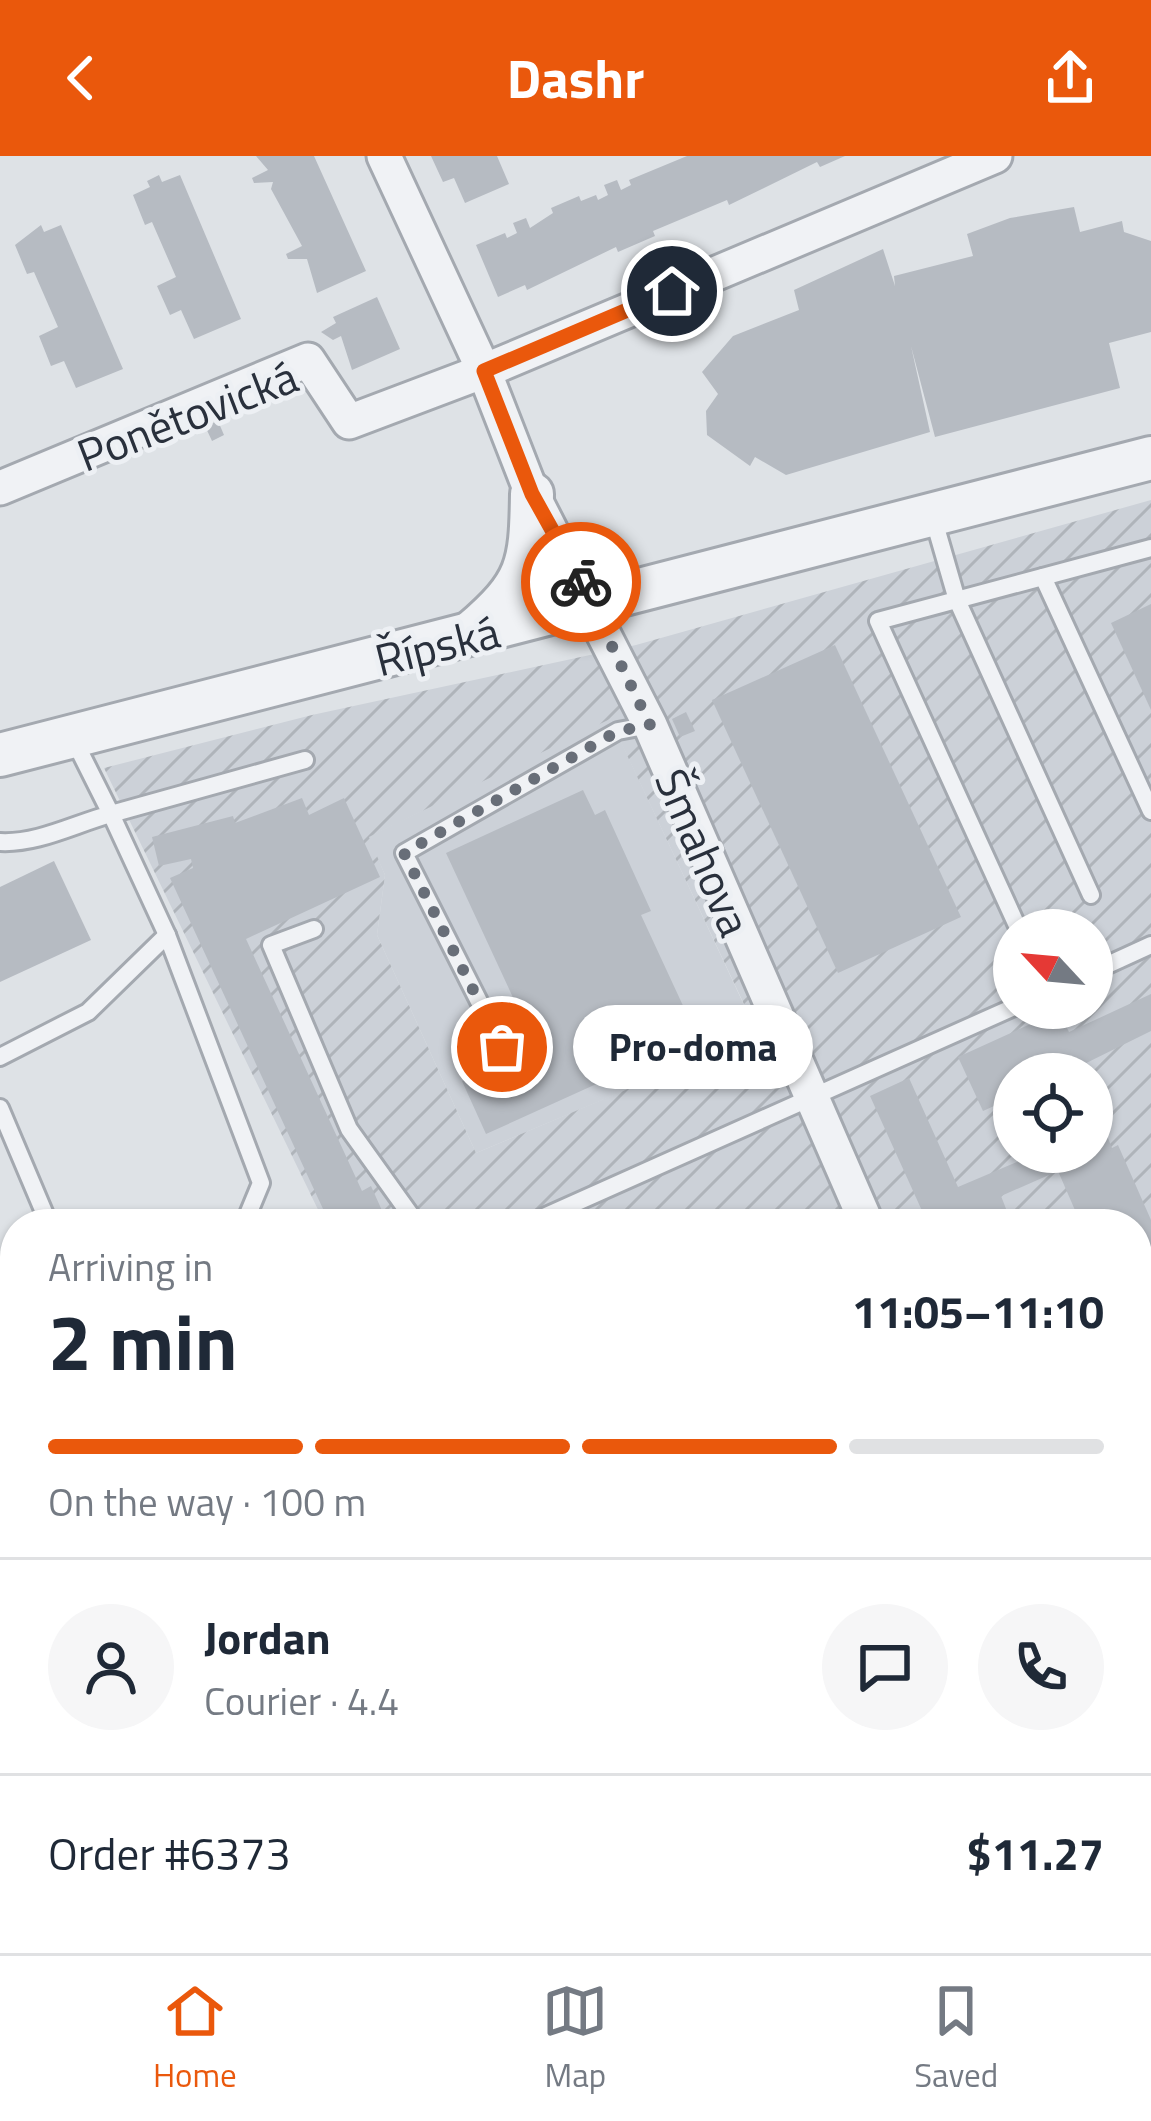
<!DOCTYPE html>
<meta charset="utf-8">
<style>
body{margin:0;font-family:"Titillium Web",sans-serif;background:#f6f6f7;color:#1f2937;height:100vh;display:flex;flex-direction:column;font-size:45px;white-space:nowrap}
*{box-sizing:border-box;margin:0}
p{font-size:39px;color:#747a83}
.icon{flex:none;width:66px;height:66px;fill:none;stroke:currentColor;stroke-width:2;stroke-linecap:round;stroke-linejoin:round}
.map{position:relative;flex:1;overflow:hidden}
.panel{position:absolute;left:0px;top:1053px;width:1152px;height:744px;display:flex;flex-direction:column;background:#fff;border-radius:48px 48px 0 0;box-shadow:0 3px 9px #0004}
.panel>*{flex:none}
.needle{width:78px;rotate:296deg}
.fabs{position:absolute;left:993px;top:753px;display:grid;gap:24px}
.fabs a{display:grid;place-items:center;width:120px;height:120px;border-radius:50%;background:#fff;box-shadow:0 3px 9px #0004;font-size:60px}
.pin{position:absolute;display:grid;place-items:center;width:102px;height:102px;color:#fff;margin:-51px;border:6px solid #fff;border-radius:50%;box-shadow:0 3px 12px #0007}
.courier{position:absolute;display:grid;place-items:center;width:120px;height:120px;margin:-60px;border:9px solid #ea580c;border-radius:50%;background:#fff;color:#222;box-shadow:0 3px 15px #0007}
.bubble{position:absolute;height:84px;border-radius:42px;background:#fff;box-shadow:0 3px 9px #0004;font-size:39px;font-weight:700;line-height:84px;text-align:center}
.head em{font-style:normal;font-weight:700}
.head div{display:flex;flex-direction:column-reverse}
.head{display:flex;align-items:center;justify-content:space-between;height:204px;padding:0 48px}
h1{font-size:78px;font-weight:700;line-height:90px}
.bar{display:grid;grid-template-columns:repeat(4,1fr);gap:18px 12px;align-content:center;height:144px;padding:0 48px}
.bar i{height:15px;border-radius:9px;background:#e0e1e3}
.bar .selected{background:#ea580c}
.bar p{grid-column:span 4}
.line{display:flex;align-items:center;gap:30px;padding:0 48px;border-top:3px solid #e0e1e3}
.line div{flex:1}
.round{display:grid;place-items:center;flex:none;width:126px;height:126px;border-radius:63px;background:#f6f6f7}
header{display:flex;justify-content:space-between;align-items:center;height:156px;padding:0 48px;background:#ea580c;color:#fff;font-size:54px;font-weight:700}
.tab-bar{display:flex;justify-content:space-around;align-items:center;height:168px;border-top:3px solid #e0e1e3;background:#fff;font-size:33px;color:#747a83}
.tab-bar a{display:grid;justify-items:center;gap:6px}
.tab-bar .selected{color:#ea580c}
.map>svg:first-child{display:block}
.built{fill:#ccd1d8}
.industrial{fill:url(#industrial-furrows);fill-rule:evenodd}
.building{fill:#b6bbc2}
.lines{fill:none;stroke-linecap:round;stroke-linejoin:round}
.service-casing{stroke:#a4a9b0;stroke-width:22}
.minor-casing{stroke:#a4a9b0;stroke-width:39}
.tertiary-casing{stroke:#a4a9b0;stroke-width:48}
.path{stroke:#b8bcc1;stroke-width:6;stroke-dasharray:9 9;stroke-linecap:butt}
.service{stroke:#f0f2f5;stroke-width:16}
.minor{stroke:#f0f2f5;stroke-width:33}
.tertiary{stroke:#f0f2f5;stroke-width:42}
.rail-casing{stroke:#79828e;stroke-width:14}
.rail{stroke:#edf0f4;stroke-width:9;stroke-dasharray:27;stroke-linecap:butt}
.tertiary-bridge-casing{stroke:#a4a9b0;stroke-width:48;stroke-linecap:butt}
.path-bridge{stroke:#b8bcc1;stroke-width:6;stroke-dasharray:9 9;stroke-linecap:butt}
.tertiary-bridge{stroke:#f0f2f5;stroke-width:42}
.done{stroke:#686e78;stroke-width:12;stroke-dasharray:0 21.6}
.route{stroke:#ea580c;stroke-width:15}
.labels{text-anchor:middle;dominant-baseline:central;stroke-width:10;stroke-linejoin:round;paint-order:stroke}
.street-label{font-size:45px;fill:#29303c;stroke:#edf0f4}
</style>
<header><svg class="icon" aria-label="back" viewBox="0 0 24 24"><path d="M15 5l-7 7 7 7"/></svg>Dashr<svg class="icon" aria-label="share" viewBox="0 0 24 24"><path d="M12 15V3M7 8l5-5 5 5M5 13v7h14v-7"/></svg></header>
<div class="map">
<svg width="1151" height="1797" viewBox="0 0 1151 1797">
<defs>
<pattern id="industrial-furrows" width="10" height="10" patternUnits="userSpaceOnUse" patternTransform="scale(3)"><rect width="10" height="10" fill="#ccd1d8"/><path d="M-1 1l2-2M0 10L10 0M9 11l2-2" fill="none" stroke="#afb4ba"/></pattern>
</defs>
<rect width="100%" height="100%" fill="#dee2e6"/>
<g class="built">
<polygon points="610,562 758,879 476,997 377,779 385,719 368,681"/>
<polygon points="1137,1581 1151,1581 1151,1797 0,1797 0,1696 15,1694 15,1782 1137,1782"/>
</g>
<path class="industrial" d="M1151,344V1468L1137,1473V1068H325L104,612L312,559L636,489ZM610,563L758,878L476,997L377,779L385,719L369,681ZM1014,774H1092V852H1014ZM1014,918H1092V996H1014Z"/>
<g class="building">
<polygon points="256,0 314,0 366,115 317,137 307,103 288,103 286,98 302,90 271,33 273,26 254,27 252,22 268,14"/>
<polygon points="431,0 497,0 509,28 465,47 454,22 443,26"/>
<polygon points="687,0 845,0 820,11 817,6 729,49 727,44 653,75 655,80 618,96 616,91 527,134 525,129 498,141 476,89 505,77 507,82 517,77 513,67 526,62 530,72 553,57 551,52 579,40 581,45 596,39 598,44 608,39 604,29 617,24 621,34 631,29 629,24"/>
<polygon points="159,19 162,26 180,19 241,163 194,183 181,154 170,159 157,130 176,121 152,66 145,69 133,39 150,31 147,25"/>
<polygon points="1074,51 1080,76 1122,65 1124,76 1151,85 1151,176 1109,187 1120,232 935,281 911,190 930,276 786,319 755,301 750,310 707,279 706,255 718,238 702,216 733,180 799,154 794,134 883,93 895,130 894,120 973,100 967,78 1010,62"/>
<polygon points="41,69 44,76 61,69 123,213 76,232 64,205 51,210 39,180 58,171 34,116 27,118 15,89"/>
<polygon points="377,141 400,193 352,214 341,180 333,184 321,176 336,167 333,161"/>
<polygon points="218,265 224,279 212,285 205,270"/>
<polygon points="1151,448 1151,554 1111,467"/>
<polygon points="835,489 961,761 838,817 712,544"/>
<polygon points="686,556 695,575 680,581 672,563"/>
<polygon points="583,634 595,659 605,654 651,755 641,759 698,882 486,978 462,925 536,891 446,697"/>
<polygon points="302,642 309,659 344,642 380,721 246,783 362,1035 371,1030 388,1068 330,1068 170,722 193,712 191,703 159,710 152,681 233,660 235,667"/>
<polygon points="54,705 91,784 0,826 0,731"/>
<polygon points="1151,838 1151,875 1064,918 1014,918 1014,941 983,955 958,901 1059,855 1069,876"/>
<polygon points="909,922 958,1031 1040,996 1092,996 1092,974 1103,970 1112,992 1118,989 1151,1064 1151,1153 1147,1144 1137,1148 1137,1068 1081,1068 1058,1015 1001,1040 1012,1068 957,1068 953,1060 928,1068 870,940"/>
<polygon points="0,1112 7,1127 15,1123 15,1247 0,1215"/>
<polygon points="1151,1239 1151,1278 1137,1279 1137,1245"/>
<polygon points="1151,1301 1151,1372 1137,1374 1137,1302"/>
<polygon points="1151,1398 1151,1418 1137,1420 1137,1400"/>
<polygon points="1151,1581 1151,1640 1137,1642 1137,1583"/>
</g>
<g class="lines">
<g class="service-casing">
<g id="service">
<polyline points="933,361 957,444 1091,739"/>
<polyline points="1043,421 1151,655"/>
<path d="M0,686C38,688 74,668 111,658L73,582"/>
<polyline points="314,773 271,789 349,973 417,1068"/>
<polyline points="1019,774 878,465 1151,392"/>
<polyline points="1092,816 1151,789"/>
<polyline points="502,891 404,697 618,575 650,569"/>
<polyline points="0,901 88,856 167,779"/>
<polyline points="0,952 49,1068"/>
<polyline points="244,1068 261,1027 167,779 111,658 305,604"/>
<polyline points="528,1068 1014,851"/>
<polyline points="0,1269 15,1263"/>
<polyline points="0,1359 15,1389"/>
</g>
</g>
<g class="minor-casing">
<g id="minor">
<polyline points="384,0 484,215 532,338 650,569 867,1068"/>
<polyline points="0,332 308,204 349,266 484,215 995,0"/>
<polyline points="1137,1557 1151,1555"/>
<polyline points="0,1666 5,1666"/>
</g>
</g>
<g class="tertiary-casing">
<g id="tertiary">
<path d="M472,476C528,428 531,410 532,338"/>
<polyline points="0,599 1151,302"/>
</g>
</g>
<g class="path">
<polyline points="0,1417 15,1449"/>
<polyline points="0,1481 15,1512"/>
<polyline points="0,1481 15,1478"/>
<polyline points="1137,1644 1151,1642"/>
</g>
<use href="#service" class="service"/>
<use href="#minor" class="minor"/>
<use href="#tertiary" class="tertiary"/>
<g class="rail-casing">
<g id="rail">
<polyline points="1137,1741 1151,1739"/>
<polyline points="1137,1763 1151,1761"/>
<polyline points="0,1789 192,1782"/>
<polyline points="441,1797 861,1782"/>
</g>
</g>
<use href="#rail" class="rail"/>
<g class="tertiary-bridge-casing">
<g id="tertiary-bridge">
<polyline points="0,1562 15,1594"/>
<polyline points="108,1782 116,1797"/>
</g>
</g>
<g class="path-bridge">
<polyline points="0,1641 15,1671"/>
<polyline points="160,1782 169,1797"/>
</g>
<use href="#tertiary-bridge" class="tertiary-bridge"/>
</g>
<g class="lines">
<polyline class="done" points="502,891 404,697 618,575 650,569 581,426"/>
<polyline class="route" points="581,426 532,338 484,215 672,135"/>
</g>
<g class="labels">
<g class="street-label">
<text transform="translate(187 259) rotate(-21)">Ponětovická</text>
<text transform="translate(437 489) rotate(-14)">Řípská</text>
<text transform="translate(704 696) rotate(67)">Šmahova</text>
</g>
</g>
</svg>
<div class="fabs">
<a><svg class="needle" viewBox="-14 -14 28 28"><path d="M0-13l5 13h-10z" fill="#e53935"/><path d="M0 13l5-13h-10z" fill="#747a83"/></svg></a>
<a><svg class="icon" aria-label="locate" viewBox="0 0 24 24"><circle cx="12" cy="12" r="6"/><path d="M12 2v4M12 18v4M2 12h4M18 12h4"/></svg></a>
</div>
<div class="pin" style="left:502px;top:891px;background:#ea580c"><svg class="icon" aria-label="bag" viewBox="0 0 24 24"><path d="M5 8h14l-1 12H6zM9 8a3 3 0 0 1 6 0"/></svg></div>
<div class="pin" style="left:672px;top:135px;background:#1f2937"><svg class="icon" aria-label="home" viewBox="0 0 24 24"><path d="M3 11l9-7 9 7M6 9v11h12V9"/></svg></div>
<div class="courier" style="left:581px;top:426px"><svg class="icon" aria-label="bike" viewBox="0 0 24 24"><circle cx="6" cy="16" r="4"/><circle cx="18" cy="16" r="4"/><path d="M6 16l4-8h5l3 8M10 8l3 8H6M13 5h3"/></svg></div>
<div class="bubble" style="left:573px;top:849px;width:240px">Pro-doma</div>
<section class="panel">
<div class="head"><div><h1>2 min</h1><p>Arriving in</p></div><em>11:05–11:10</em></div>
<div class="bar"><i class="selected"></i><i class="selected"></i><i class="selected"></i><i></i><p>On the way · 100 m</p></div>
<div class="line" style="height:216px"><a class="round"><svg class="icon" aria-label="person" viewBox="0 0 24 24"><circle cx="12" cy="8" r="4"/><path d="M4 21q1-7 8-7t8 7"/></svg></a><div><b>Jordan</b><p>Courier · 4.4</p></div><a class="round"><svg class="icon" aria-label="chat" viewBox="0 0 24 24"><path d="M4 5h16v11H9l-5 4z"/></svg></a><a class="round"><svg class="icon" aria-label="phone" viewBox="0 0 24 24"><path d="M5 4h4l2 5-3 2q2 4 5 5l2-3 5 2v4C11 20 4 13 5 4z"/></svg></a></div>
<div class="line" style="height:156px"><div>Order #6373</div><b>$11.27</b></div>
</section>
</div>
<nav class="tab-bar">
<a class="selected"><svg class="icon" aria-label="home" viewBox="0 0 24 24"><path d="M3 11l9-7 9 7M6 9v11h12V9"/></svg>Home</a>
<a><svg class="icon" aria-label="map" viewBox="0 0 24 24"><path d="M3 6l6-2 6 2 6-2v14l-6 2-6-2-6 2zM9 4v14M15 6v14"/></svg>Map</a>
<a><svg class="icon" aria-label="saved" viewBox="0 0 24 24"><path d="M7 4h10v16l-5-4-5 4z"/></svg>Saved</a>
</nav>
